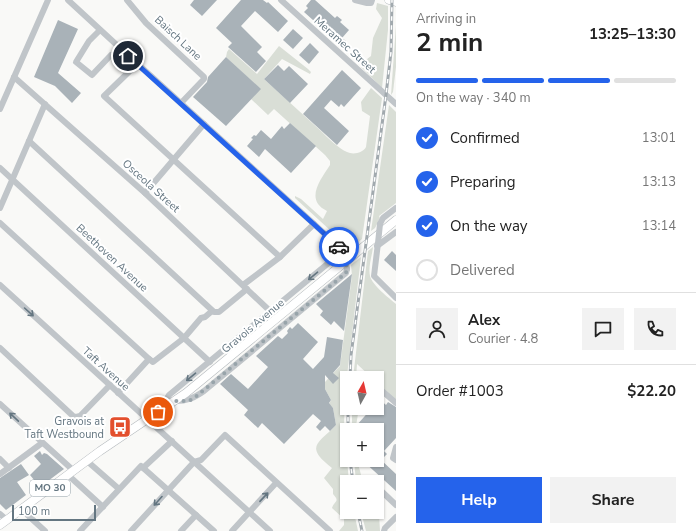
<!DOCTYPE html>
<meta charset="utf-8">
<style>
body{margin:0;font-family:"Nunito Sans",sans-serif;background:#f2f2f2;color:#222;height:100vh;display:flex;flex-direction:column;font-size:15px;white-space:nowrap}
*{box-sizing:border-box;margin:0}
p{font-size:13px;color:#767676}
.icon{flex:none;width:22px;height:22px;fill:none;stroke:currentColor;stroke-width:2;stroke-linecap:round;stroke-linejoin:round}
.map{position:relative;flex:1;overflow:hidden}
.drawer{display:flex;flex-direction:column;background:#fff;width:300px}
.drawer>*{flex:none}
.needle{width:26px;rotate:8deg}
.tools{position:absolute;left:340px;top:371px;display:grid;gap:8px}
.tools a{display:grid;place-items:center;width:44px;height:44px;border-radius:0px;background:#fff;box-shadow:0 1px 3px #0004;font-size:20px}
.scale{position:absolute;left:12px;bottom:10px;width:84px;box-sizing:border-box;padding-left:4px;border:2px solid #647681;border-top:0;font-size:11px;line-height:14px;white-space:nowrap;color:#647681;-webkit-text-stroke:3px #fff;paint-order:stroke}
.pin{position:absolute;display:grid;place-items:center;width:34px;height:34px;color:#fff;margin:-17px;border:2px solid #fff;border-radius:50%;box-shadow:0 1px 4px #0007}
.courier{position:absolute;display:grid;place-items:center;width:40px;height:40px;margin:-20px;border:3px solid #2563eb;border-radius:50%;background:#fff;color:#222;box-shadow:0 1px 5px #0007}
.head em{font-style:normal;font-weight:700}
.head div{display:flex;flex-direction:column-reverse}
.head{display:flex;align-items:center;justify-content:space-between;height:68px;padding:0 20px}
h1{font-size:26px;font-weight:700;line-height:30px}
.bar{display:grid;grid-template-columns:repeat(4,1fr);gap:6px 4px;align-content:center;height:48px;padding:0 20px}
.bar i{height:5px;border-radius:3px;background:#e0e0e0}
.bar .active{background:#2563eb}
.bar p{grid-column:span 4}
.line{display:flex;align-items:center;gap:10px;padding:0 20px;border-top:1px solid #e0e0e0}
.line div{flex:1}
.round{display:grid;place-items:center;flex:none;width:42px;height:42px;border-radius:0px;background:#f2f2f2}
ol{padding:0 20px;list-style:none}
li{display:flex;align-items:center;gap:12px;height:44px}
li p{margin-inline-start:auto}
li .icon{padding:4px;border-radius:50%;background:#2563eb;color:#fff;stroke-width:4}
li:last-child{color:#767676}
li i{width:22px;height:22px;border:2px solid #e0e0e0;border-radius:50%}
.button{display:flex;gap:8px;margin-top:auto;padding:8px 20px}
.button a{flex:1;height:46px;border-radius:0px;background:#2563eb;color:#fff;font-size:16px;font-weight:700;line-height:46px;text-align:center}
.button a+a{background:#f2f2f2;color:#222}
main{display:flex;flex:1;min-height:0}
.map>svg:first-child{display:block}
.green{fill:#d9ded6}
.building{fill:#a9b2b8}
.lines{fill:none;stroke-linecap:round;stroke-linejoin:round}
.major-casing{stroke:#b4b9bd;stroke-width:9}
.minor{stroke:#c0c5c9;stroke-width:6}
.major{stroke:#fff;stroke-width:8}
.rail-casing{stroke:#a1a9ae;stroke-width:3}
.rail{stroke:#fff;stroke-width:1.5;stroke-dasharray:4.5;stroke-linecap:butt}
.minor-bridge{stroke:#c0c5c9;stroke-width:6}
.oneway{stroke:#647681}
.done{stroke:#98a4aa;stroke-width:4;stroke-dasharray:0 7.2}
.route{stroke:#2563eb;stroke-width:5}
.labels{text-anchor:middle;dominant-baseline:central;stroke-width:4;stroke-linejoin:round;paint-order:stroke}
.shield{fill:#fff;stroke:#929fa7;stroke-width:1}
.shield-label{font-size:10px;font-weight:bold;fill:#647681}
.street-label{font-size:11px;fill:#647681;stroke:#fff}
.poi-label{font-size:11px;fill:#647681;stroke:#fff;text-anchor:end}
</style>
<main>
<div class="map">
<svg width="396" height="531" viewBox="0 0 396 531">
<rect width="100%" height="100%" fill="#f9f9f7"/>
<g class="green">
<polygon points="377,3 388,6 388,30 382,88 361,67 362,63 371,56 373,38 382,18 376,9"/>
<polygon points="396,25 396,67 393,92 391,95"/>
<path d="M279,46L308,69L311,72L310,74L282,59L264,79C283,96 302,114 321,131C327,137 339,149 347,152C353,155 363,153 366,147L370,116L362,111L361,102L371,88L382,98L362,239L348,251L344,243L295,198V196L301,199L323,219L327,211C304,200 321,179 330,165V161L325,155L274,109L268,115L251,99L260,89L226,57L227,52L229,49L257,74Z"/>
<polygon points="389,105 396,112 396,203 379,216 380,218 375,228 371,231"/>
<path d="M373,247C372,256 368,267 370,276C372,285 389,298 396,304V400L377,383V378H372L357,364L356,378H353L368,251Z"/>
<path d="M361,257L345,393L344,426L349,482H347V512H354L358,531H339L344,525V519L332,508C335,500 340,502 333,494V489L324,478L332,468C304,446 318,444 336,425L333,408L329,404L331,400L325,389V382L340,366L352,276L351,265Z"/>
<polygon points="352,408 359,408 356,426 357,430 352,430"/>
<polygon points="354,460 357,460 363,482 356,482"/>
<polygon points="377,509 379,514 380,531 366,531 361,512 377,512"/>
</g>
<g class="building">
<polygon points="194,0 217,0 202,16 190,5"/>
<polygon points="241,0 263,0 267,3 268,2 288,21 278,32 255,11 241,26 262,47 257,52 266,61 256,72 228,47 232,43 216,28"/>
<polygon points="311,0 315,0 335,18 337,16 342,20 340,22 349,30 342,38 346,41 342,46 304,12 308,8 306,6"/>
<polygon points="58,20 78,29 58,73 81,93 72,103 55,86 34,77"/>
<polygon points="293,29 303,38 293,49 283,40"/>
<polygon points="310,43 319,52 309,64 299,55"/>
<polygon points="226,57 261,89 226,126 193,97 207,82 208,77"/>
<polygon points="278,65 284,71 289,66 308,84 290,103 264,79"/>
<polygon points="342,70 361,88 344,107 341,104 339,107 331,100 324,108 349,131 337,145 303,114"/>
<polygon points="290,123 316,146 291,173 265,149 259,157 247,146 253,139 251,138 254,135 256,136 261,130 271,139 282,126 284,129"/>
<polygon points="392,251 396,255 396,271 384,260"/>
<polygon points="352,274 344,331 334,321 331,325 320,315 323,311 316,304"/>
<polygon points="298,323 318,342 303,359 313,369 324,357 327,337 343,340 340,365 333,373 339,378 333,384 325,375 325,389 331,400 329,403 333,408 336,425 330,431 325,426 320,431 316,427 321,421 313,414 284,444 262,423 258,428 244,415 248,410 220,384 231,374 248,389 268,367 256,356 278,336 282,339 288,333 287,331 290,327 292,329"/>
<polygon points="377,397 386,405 388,402 396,407 396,438 384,451 387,454 381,460 396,474 396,491 362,460 377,460 377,430 357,430 356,426 372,408 377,408"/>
<polygon points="40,451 42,455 44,453 47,454 64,469 48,481 47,480 39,486 30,475 41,464 34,456"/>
<polygon points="21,464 29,475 17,482 26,495 6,510 0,504 0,478"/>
</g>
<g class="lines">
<g class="major-casing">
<g id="major">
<polyline points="389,0 396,2"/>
<polyline points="0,525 100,451 186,393 396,220"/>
</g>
</g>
<g class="minor">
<polyline points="68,0 119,47 314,224 342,250 344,254"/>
<polyline points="127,0 146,23 204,77 204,79 181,103"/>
<polyline points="281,0 396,104"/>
<polyline points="355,0 367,3 371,3 372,0"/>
<polyline points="100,30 89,41 76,62 92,75 111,55"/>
<polyline points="137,64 104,96 280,257"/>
<polyline points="14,77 145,193 271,312"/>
<polyline points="0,109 48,0"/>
<polyline points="29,141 214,312 219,312 247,289"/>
<polyline points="0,168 210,362"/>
<polyline points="145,193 204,124"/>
<polyline points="0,208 45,104"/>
<polyline points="0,223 149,359 118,393"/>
<polyline points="380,224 383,218 396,208"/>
<polyline points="378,243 374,276 396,298"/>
<polyline points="377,246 396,232"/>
<polyline points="0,285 270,531"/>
<polyline points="243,285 280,257 314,224"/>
<polyline points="0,348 73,416 76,417 80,416 110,385"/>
<polyline points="149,359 153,362 184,338 201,318 205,317 212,311"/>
<polyline points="360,377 361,378"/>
<polyline points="377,389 381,390 396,403"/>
<path d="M175,401C187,401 194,398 204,391L346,273L347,269"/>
<polyline points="0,404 74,471"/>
<polyline points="159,411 169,395 343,251"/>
<polyline points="396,447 393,458 396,460"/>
<polyline points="0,459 9,468"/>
<polyline points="87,461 119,489"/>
<polyline points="143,468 172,441"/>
<polyline points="0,474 42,443"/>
<polyline points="68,475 103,507"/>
<polyline points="370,481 372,482"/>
<polyline points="377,487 396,505"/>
<polyline points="21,509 45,531"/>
<polyline points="0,514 7,520"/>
<polyline points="80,531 141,466 214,531"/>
<polyline points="131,531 194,462 201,460 225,435 330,531"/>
<polyline points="181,531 196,515"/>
<polyline points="232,531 276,483"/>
<polyline points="384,531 385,528 396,517"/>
</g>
<use href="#major" class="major"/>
<g class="rail-casing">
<g id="rail">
<polyline points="350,378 351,355 386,95 391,52 392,0"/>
<polyline points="348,408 348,430"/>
<polyline points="350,460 353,482"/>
<polyline points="358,512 362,531"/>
</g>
</g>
<use href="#rail" class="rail"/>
<g class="minor-bridge">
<polyline points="378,243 380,224"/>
<polyline points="344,254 347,269"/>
</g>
</g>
<defs><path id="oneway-shaft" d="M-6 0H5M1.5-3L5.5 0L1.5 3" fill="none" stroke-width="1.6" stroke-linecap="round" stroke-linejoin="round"/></defs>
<g class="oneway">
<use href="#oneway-shaft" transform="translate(313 276) rotate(140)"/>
<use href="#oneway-shaft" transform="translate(29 312) rotate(42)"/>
<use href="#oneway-shaft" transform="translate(191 377) rotate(140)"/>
<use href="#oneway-shaft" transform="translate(14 417) rotate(-137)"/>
<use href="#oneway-shaft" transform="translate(264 497) rotate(-47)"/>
<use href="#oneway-shaft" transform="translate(158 501) rotate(132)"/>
</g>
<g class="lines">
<path class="done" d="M158,412L175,401H188L193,399L346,273C348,266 345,252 339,247"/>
<polyline class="route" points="128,56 339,247"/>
</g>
<defs>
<g id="bus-square" transform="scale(1.15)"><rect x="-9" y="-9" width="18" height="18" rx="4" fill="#e34f2d" stroke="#fff"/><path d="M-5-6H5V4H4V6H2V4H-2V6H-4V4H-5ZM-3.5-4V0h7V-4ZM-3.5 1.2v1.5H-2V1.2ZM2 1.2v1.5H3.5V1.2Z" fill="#fff"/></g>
</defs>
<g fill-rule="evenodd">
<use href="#bus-square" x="120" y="427"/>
</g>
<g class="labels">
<rect class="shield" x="30" y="480" width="40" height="16" rx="3"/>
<g class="shield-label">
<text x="50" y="488">MO 30</text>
</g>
<g class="street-label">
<text transform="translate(178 38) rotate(43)">Baisch Lane</text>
<text transform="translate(345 45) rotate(42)">Meramec Street</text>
<text transform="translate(151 186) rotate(42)">Osceola Street</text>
<text transform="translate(112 258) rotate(43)">Beethoven Avenue</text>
<text transform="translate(253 326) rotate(-40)">Gravois Avenue</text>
<text transform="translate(106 369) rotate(42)">Taft Avenue</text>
</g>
<g class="poi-label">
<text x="104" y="421">Gravois at<tspan x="104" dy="13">Taft Westbound</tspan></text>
</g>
</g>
</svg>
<div class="tools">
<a><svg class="needle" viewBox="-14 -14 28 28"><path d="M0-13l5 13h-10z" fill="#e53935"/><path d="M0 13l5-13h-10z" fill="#767676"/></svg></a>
<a>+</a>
<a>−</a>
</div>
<div class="scale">100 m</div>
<div class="pin" style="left:158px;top:412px;background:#ea580c"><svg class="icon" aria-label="bag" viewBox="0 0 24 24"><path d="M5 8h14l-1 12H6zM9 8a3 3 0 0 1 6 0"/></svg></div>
<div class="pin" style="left:128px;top:56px;background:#1f2937"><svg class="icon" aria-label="home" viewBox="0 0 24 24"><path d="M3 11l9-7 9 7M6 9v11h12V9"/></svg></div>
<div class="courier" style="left:339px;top:247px"><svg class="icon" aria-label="car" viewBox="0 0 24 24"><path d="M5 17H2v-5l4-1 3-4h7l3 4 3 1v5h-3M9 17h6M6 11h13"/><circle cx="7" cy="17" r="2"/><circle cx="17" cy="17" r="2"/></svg></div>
</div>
<section class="drawer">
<div class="head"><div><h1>2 min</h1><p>Arriving in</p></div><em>13:25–13:30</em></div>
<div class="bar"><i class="active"></i><i class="active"></i><i class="active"></i><i></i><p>On the way · 340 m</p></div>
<ol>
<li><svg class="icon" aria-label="check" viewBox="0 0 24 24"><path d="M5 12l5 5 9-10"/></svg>Confirmed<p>13:01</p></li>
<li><svg class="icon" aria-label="check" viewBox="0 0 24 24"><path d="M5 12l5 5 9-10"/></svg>Preparing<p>13:13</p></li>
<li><svg class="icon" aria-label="check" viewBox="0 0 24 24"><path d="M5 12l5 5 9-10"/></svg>On the way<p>13:14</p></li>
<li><i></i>Delivered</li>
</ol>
<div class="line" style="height:72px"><a class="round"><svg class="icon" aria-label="person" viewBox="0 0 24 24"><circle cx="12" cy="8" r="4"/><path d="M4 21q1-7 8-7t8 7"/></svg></a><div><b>Alex</b><p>Courier · 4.8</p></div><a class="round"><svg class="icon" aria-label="chat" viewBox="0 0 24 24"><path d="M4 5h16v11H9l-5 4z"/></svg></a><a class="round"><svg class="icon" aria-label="phone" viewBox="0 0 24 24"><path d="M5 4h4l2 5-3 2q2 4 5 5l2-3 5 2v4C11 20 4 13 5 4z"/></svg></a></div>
<div class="line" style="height:52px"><div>Order #1003</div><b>$22.20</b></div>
<div class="button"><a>Help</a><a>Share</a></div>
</section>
</main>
